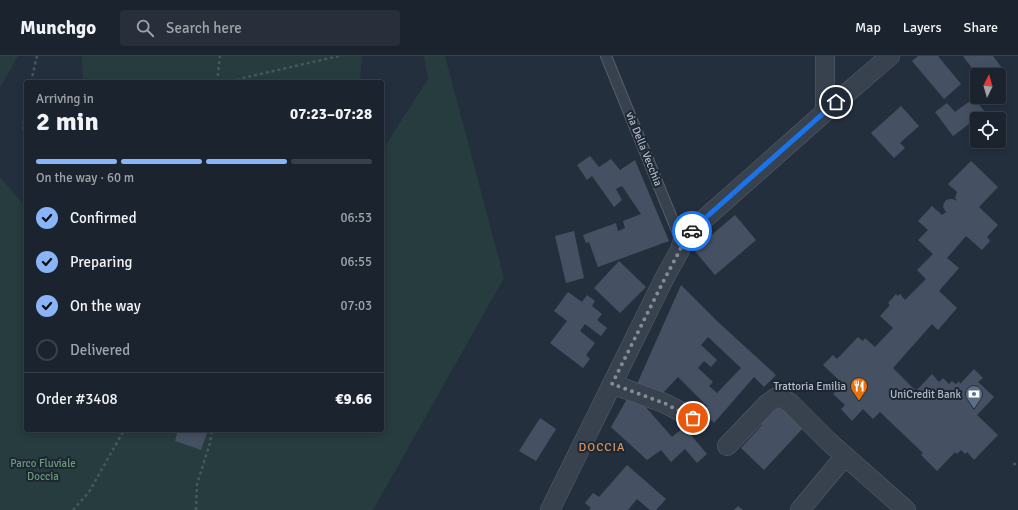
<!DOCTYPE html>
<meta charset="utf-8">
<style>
body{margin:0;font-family:Signika,sans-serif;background:#282f3a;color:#f1f3f6;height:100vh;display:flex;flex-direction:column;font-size:15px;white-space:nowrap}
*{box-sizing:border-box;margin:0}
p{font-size:13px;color:#a0a4aa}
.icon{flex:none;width:22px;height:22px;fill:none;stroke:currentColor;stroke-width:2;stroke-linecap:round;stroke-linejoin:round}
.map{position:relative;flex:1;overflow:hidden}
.details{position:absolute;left:24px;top:24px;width:360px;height:352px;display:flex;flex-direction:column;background:#1b232e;border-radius:4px;box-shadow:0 2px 10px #0003,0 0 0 1px #39404a}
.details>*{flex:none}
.needle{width:26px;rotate:5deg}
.tools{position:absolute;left:970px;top:12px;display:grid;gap:8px}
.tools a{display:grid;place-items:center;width:36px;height:36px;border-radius:4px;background:#1b232e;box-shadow:0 2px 10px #0003,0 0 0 1px #39404a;font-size:20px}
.pin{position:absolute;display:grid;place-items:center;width:34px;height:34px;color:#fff;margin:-17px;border:2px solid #fff;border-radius:50%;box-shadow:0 1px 4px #0007}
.courier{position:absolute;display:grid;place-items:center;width:40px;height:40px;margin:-20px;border:3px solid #1a73e8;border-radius:50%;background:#fff;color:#222;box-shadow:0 1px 5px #0007}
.overview em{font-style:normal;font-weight:800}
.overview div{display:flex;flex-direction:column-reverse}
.overview{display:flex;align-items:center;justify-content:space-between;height:68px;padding:0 12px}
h1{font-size:26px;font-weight:800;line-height:30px}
.bar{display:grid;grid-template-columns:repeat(4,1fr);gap:6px 4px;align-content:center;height:48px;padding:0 12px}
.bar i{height:5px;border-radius:3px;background:#39404a}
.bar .active{background:#8ab4f8}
.bar p{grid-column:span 4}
.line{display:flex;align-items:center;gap:10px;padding:0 12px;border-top:1px solid #39404a}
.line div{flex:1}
ol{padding:0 12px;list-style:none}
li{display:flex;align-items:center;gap:12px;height:44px}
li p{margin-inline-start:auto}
li .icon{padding:4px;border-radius:50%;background:#8ab4f8;color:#111;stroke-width:4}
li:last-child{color:#a0a4aa}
li i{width:22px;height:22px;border:2px solid #39404a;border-radius:50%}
header{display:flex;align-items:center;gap:24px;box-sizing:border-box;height:56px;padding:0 20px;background:#1b232e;border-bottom:1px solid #39404a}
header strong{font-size:19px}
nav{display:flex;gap:22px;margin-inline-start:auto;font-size:14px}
.search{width:280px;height:36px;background:#282f3a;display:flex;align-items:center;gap:10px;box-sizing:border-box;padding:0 14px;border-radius:4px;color:#a0a4aa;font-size:15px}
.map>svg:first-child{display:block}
.green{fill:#263c3f}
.building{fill:#455162;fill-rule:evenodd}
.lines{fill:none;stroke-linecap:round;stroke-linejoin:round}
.lane-casing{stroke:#565f6c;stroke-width:12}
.street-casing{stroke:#565f6c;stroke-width:20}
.path{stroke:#44595c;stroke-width:2.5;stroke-dasharray:3 3;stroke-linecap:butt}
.lane{stroke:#38414e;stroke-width:10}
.street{stroke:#38414e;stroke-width:19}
.done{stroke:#828b98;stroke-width:4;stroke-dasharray:0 7.2}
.route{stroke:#1a73e8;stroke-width:5}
.labels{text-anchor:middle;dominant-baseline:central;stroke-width:4;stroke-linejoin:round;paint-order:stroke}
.street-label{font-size:11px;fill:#b4bcc9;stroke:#1d2633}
.poi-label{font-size:11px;fill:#b4bcc9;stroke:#1d2633;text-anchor:end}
.park-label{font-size:11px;fill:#6b9a76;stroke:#1d2633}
.neighbourhood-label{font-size:12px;letter-spacing:1px;fill:#d59563;stroke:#1d2633}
</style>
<header>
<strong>Munchgo</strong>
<div class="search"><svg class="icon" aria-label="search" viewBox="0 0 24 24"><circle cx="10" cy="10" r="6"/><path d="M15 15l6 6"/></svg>Search here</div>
<nav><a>Map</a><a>Layers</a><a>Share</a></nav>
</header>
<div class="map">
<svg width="1018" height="454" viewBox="0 0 1018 454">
<rect width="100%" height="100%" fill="#242f3e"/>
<g class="green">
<polygon points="0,0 18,0 0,32"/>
<polygon points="82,0 362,0 360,26 83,26"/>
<polygon points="424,0 445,0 504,222 373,454 0,454 0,121 26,152 26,374 382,374 382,93 383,93 428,23"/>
</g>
<g class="building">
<polygon points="918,0 938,0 961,28 944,43 912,5"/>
<polygon points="963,0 993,0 1005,16 999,21 999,19 977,19"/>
<polygon points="974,42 985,56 953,80 935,56 947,47 955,56"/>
<polygon points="901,50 919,70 900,87 905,92 894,102 871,77"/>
<polygon points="590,100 599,111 611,103 620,114 635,104 669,185 598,211 589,186 586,187 583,179 616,167 618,175 625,172 623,165 641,158 622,130 616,133 622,144 614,151 592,120 587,124 577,109"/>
<polygon points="971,105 998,131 979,151 998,169 987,181 990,185 982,194 966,180 947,202 959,212 939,235 957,252 938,274 932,268 893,312 916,335 932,318 939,326 943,322 949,328 952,325 956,328 959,325 960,328 974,313 983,322 978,326 994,341 977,359 998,379 974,404 967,396 965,398 961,394 957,398 955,396 937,415 921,399 923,397 880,356 873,363 863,353 852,365 841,353 845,349 833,338 839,332 836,329 840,325 823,309 833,299 837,303 858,281 863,285 865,282 875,291 893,272 880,260 890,249 888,247 896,238 898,240 900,238 905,244 926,223 917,214 933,198 918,184 928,174 918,165 932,150 942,159 946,156 943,151 944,147 946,144 950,143 953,143 957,145 955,142 957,136 948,128"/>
<polygon points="735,159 756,184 715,219 694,194"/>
<polygon points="574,175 584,222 566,227 555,180"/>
<polygon points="619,205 646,231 620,257 594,232"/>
<path d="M681,229L717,265L776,319L764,331L754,321L714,367L702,356L707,350L678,321L660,340L637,328ZM708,281L741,312L717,337L709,330L713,326L698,312L704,305L711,311L717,304L701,289Z"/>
<polygon points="568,236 582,246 587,239 595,245 592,250 602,258 597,264 607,272 601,280 585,268 580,275 595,287 586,299 590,303 583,312 550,287 567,265 554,255"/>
<polygon points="627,343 643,348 672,381 684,371 707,398 697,407 685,393 671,406 661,394 647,404 611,371"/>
<polygon points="779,346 805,370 764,414 741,392 762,369 760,366"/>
<polygon points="540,362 556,373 536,405 519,395"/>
<polygon points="178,374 208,374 201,394 175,385"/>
<polygon points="627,409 666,443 656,454 650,454 637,443 628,454 589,454 591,452 585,447 593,437 599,441"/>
<polygon points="738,450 743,454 734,454"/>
</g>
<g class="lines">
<g class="lane-casing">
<polyline id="lane" points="606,0 682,187"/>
</g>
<g class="street-casing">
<g id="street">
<polyline points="825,56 825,0"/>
<polyline points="612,328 664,347 693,362"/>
<polyline points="727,390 767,348 777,341 784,343 791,348 828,385 906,454"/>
<polyline points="550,454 664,223 680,194 682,187 702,165 825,56 890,0"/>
<polyline points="800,454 845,400"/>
</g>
</g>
<g class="path">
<polyline points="31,26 37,0"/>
<polyline points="217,26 220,0"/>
<polyline points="231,26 243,22 339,0"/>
<polyline points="26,53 23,70 26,83"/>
<polyline points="1013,408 1018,408"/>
<polyline points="73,454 89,436 124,374"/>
<polyline points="196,454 197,428 210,387 212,374"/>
</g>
<use href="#lane" class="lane"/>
<use href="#street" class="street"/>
</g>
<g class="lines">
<polyline class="done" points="692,175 682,187 680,194 664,224 612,328 664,347 693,362"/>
<polyline class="route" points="692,175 702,165 836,46"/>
</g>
<defs>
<g id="restaurant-pin" transform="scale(0.9)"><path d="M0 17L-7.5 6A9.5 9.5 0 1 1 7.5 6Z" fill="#e8710a" stroke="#1d2633"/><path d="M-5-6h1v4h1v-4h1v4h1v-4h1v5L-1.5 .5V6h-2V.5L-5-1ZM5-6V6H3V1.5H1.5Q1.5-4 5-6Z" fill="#fff"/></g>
<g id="bank-pin" transform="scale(0.9)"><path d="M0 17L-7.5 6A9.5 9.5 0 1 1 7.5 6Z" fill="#5c6f8a" stroke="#1d2633"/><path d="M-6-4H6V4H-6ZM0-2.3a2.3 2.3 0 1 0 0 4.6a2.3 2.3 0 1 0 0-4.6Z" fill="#fff"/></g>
</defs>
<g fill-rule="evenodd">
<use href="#restaurant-pin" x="859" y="330"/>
<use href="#bank-pin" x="974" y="338"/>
</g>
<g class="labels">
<g class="street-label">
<text transform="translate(644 93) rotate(68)">via Della Vecchia</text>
</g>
<g class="poi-label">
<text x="846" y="330">Trattoria Emilia</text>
<text x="961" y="338">UniCredit Bank</text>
</g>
<g class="park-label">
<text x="43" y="407">Parco Fluviale<tspan x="43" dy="13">Doccia</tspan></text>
</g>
<g class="neighbourhood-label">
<text x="602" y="391">DOCCIA</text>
</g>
</g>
</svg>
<div class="tools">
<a><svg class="needle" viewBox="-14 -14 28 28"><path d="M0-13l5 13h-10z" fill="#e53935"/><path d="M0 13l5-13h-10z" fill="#a0a4aa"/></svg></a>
<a><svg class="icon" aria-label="locate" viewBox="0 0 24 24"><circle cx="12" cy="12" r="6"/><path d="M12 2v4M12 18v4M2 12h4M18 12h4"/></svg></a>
</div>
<div class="pin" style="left:693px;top:362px;background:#ea580c"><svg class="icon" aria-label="bag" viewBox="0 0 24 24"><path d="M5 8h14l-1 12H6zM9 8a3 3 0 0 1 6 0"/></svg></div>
<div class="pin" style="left:836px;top:46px;background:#1f2937"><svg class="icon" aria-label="home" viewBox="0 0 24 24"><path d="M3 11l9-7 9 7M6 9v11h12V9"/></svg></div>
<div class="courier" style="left:692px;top:175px"><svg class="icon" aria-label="car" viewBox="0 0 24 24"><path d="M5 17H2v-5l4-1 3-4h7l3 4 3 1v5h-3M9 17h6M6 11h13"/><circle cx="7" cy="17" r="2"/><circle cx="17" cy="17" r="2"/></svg></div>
<section class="details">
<div class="overview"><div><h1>2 min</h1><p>Arriving in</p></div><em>07:23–07:28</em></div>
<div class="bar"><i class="active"></i><i class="active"></i><i class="active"></i><i></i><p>On the way · 60 m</p></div>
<ol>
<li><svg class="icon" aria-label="check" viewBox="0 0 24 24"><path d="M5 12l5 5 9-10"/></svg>Confirmed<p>06:53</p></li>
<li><svg class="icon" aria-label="check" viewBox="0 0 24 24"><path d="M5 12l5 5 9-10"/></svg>Preparing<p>06:55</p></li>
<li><svg class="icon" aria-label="check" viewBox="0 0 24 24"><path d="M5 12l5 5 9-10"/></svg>On the way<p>07:03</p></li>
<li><i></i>Delivered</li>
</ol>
<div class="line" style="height:52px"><div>Order #3408</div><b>€9.66</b></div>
</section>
</div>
